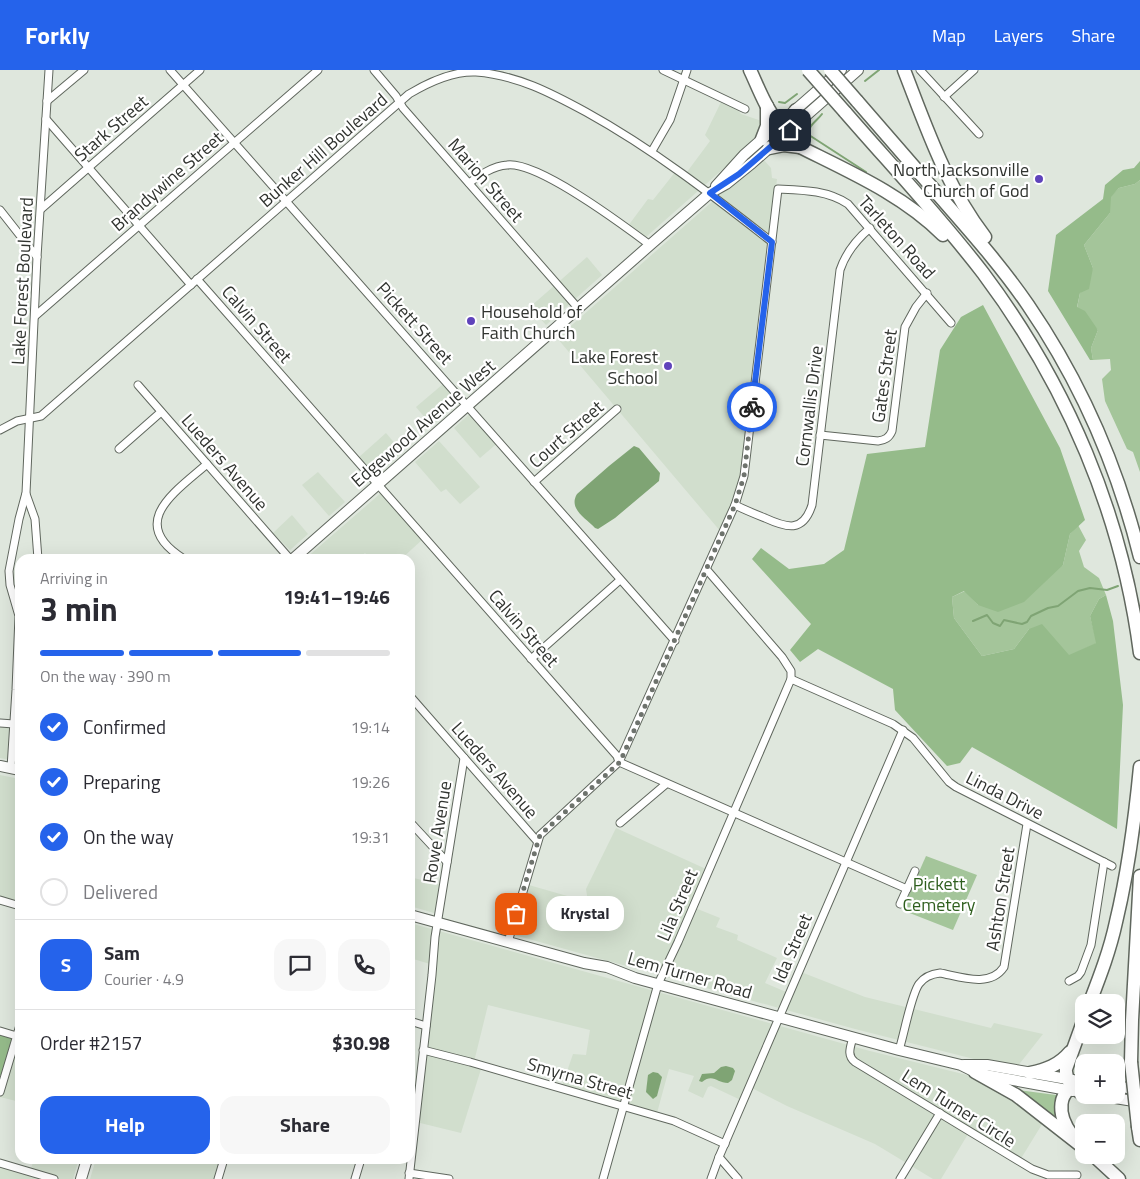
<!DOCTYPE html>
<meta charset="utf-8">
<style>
body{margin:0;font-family:"Titillium Web",sans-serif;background:#f7f7f7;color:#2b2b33;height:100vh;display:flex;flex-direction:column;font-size:19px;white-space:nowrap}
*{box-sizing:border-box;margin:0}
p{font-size:16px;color:#7c7c81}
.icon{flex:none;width:28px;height:28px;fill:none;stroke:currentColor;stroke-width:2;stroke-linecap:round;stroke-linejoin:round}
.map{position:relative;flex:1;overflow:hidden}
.side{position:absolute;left:15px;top:484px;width:400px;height:610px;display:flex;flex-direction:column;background:#fff;border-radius:15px;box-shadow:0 5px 20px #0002}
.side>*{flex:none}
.tools{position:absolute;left:1075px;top:924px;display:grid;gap:10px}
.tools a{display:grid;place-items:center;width:50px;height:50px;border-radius:10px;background:#fff;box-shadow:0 5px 20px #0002;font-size:25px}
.pin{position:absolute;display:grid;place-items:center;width:42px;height:42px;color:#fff;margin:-21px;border-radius:10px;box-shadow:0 2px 8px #0006}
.courier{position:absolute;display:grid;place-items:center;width:50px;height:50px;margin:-25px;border:4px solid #2563eb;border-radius:50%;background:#fff;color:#222;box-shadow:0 1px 6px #0007}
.bubble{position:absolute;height:35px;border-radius:15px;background:#fff;box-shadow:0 5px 20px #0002;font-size:16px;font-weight:700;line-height:35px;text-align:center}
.summary em{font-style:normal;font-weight:700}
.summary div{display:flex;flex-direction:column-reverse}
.summary{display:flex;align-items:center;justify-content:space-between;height:85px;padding:0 25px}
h1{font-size:32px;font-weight:700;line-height:38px}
.bar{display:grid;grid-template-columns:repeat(4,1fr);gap:8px 5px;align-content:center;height:60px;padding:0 25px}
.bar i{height:6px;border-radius:4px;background:#e1e1e2}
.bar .active{background:#2563eb}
.bar p{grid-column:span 4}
.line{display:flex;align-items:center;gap:12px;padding:0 25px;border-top:1px solid #e1e1e2}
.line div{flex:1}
.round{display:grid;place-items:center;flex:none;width:52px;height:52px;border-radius:15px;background:#f7f7f7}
ol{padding:0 25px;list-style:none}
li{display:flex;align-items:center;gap:15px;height:55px}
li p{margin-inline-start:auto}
li .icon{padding:5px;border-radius:50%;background:#2563eb;color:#fff;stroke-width:4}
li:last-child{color:#7c7c81}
li i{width:28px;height:28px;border:2px solid #e1e1e2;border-radius:50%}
.cta{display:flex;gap:10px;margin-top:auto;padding:10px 25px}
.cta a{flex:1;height:58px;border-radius:15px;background:#2563eb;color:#fff;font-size:20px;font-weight:700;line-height:58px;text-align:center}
.cta a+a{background:#f7f7f7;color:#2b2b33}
header{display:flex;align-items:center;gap:30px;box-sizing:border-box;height:70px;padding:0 25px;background:#2563eb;color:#fff}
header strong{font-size:24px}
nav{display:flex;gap:28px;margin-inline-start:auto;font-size:18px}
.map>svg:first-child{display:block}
.built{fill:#d1decd}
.green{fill:#a4c59a}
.forest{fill:#95bb8a}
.water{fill:#7fa474}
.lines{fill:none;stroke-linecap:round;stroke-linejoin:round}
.stream{stroke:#7fa474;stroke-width:2}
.street-casing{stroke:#60675e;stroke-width:9}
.secondary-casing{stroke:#60675e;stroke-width:12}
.primary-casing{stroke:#60675e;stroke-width:12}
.highway-casing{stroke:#60675e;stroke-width:15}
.street{stroke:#fff;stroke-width:7}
.secondary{stroke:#fff;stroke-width:10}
.primary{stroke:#fff;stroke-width:10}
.highway{stroke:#fff;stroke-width:12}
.highway-bridge-casing{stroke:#60675e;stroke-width:15;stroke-linecap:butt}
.highway-bridge{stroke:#fff;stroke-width:12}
.done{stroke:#6e736d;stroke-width:5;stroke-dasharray:0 9}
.route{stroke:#2563eb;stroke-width:6}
.poi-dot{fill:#5f43bb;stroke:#fff;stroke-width:2}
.labels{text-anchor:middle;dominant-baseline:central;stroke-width:4.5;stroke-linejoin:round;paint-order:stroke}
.street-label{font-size:18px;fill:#313430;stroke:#fff}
.poi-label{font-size:18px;fill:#313430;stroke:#fff;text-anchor:end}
.park-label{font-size:18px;fill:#2f5f1e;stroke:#fff}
</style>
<header>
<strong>Forkly</strong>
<nav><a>Map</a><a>Layers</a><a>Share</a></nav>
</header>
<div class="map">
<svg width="1140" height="1109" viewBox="0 0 1140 1109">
<rect width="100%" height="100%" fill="#dfe7dd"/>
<g class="built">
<polygon points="721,32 735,37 741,44 765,52 757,69 646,167 628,156 648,129 653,130 676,101 684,106 710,71 705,65"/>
<polygon points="762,88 771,98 772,108 777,109 743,395 738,418 721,462 557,268"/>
<polygon points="587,187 602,205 546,255 530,237"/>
<polygon points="449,309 465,327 432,356 416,337"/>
<polygon points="475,339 501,370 480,388 454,358"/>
<polygon points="386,363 402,382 375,406 358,388"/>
<polygon points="439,371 480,417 460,434 446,419 441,422 415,392"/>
<polygon points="318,402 345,432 329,446 302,415"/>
<polygon points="381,423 423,469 401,489 370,489 365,483 358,489 305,489"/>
<polygon points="292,445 308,464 290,480 273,463"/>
<polygon points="0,657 8,657 20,661 20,692 0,688"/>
<polygon points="0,705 20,709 20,833 0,827"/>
<polygon points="616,758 706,799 690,836 720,848 716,857 738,865 737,870 777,888 765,913 791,924 801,902 865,927 991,958 994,953 1043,964 1017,997 986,992 855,959 507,863 522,813 588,832 586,819"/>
<polygon points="410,807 441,815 434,843 410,836"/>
<polygon points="410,853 866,980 975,1007 988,1011 1044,1051 1017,1095 968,1064 941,1109 933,1109 875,1074 787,1036 752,1018 745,1032 711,1016 708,1017 703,1028 688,1021 694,1006 669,999 657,1043 562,1016 573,984 586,985 590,960 488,935 473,996 481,999 461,1063 412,1051 430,894 410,888"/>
<polygon points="20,945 20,1032 0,1027 0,1005 1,1005"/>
<polygon points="34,1089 79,1089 73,1109 0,1109 0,1096 29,1105"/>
<polygon points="96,1089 226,1089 220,1109 90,1109"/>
</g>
<g class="green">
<polygon points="1140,110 1140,402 1133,382 1127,379 1105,331 1102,309 1111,300 1110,289 1093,290 1091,278 1098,260 1077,238 1080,223 1093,198 1084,175 1110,143 1110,127 1119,118 1135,114"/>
<polygon points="1078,455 1086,470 1079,481 1084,497 1099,508 1106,525 1099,529 1090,546 1097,573 1069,586 1029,559 1014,579 982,586 954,548 952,527 965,521 978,535 1063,495 1070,464"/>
<polygon points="926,786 977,805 953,860 902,840"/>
<polygon points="1018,1020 1056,1025 1061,1052"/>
</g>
<g class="forest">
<polygon points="1140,91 1140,110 1135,114 1119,118 1111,127 1110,143 1084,175 1093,198 1089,219 1080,223 1077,237 1085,241 1098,260 1091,278 1093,290 1090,290 1048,221 1056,165 1103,129 1105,115 1123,100 1134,98"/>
<polygon points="983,235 1060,378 1085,450 1070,464 1063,495 1024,532 998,542 978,535 964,521 952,527 954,548 982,586 1014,579 1029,559 1042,554 1069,585 1096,573 1090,546 1099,529 1106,525 1113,551 1123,635 1117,759 972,677 960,693 947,696 895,640 893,619 818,579 800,592 790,580 811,554 752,489 761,478 789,499 824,494 844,480 867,384 925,377 940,280 961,247"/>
<polygon points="0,964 13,968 2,1005 0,1005"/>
</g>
<g class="water">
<path d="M634,376L639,378L660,403L659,411L615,448L598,459L595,458C586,448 568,439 577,424L609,396Z"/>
<path d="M726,996L733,998L735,1001L732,1010L728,1013C717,1013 713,1003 702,1012L699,1011L702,1004L714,1003L721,997Z"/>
<polygon points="653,1002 658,1003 662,1007 657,1026 653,1029 646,1022 648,1005"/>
</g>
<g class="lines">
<g class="stream">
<polyline points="865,11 879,0"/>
<polyline points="779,32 785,33 797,24"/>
<path d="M822,44C817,51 807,56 809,65L866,102"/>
<polyline points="973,551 987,545 993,553 1000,556 1004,550 1022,554 1027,552 1031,546 1048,538 1058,536 1078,521 1090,518 1107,520 1118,516"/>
</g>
<g class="street-casing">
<g id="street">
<polyline points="170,0 675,571"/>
<polyline points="374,0 396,26 403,38 578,238"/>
<polyline points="663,0 745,39"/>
<polyline points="920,0 979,64"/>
<polyline points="944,27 974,0"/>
<polyline points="47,31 84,0"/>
<polyline points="46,49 191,215"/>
<polyline points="652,81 670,50 687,0"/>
<path d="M469,113C480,105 493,96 507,95C538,91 623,155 650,175"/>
<polyline points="41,139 200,0"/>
<polyline points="0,140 37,187"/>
<polyline points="197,209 617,686 619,692 907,819"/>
<polyline points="35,246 318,0"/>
<polyline points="138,315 290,489"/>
<path d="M0,360L17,351L41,346L409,24C429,12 453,1 476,2C517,5 551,23 586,42C653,79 712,125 772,172"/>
<path d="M820,365L878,371C885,370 889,368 892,361L905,257L916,237L927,223"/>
<polyline points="119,379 161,342"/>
<polyline points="534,412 617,339"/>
<polyline points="26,424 35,449 38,489"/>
<path d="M735,435C745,440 755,444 765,448C787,458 803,463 812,435L840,200C846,182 856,170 870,158"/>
<path d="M184,489C126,453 175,422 207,394"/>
<polyline points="531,589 620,510"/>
<polyline points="791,609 893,654 913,668 949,712 956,717 1112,796"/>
<polyline points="410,626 537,771"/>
<polyline points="0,653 14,654"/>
<polyline points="11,698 16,620 19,546 10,515 9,501 19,449 26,423 37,187 49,0"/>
<polyline points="410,752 447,792"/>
<polyline points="620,753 666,714"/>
<polyline points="0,830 20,836"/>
<polyline points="900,834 915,801"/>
<path d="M508,872L540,765L619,692L735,435L744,406L747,381L778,119C802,120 827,120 848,134L951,253"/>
<polyline points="1069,911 1078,906 1081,902 1091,875 1104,792"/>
<polyline points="410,951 426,956"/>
<polyline points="0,961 20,967"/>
<path d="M853,967C851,976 846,985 855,992L1032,1099L1048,1105H1077"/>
<polyline points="423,980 470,992 674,1051 725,1074"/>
<path d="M899,980C904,965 911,925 919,914C924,907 931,904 940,903C961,907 990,918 1004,897L1027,754"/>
<polyline points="0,1022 20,955"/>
<polyline points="719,1087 738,1109"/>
<polyline points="0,1093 54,1109"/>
<polyline points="409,1103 449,1109"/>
<polyline points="218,1109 224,1089"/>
<polyline points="355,1109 361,1089"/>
<polyline points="409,1109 432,905 435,867 464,688"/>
<polyline points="603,1109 658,914 678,872 791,609 791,601 782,587 707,500"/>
<polyline points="711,1109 719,1087 903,660"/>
<polyline points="900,1109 940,1043"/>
</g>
</g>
<g class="secondary-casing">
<g id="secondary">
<polyline points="0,696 20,700"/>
<polyline points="410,845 584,893 607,897 635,908 899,980 961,995 975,1002 991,1006 1073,1021"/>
<polyline points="964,995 987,995 1073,1010"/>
<polyline points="1116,1016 1139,1020"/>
<polyline points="1096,1025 1140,1032"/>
</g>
</g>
<g class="primary-casing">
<g id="primary">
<polyline points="716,116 744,85 841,0"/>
<polyline points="293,489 650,175 710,123 726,114 752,93 858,0"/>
<polyline points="81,1109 87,1089"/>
</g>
</g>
<g class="highway-casing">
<g id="highway">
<path d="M750,0C756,12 768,45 779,52C786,56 794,53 801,50"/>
<path d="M904,0C927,59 946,116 985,167"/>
<path d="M857,31C888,67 919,102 949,137C977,169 1004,200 1028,235C1080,311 1118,398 1140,487"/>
<path d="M796,40C787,54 789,65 800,77C850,102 903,125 943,165"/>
<path d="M845,42C891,95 940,147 983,203C1067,315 1122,444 1140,583"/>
<polyline points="762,69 767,56 767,36"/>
<polyline points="769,78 784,75 800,77"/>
<path d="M1090,932C1100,906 1110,880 1116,852C1128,802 1135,749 1140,697"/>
<polyline points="1131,992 1132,950 1140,806"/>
<polyline points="975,1002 1016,1025 1084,1078"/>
<path d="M1030,1003C1046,1000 1059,995 1070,982"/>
<path d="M1081,1023C1072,1017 1065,1010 1066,999L1084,949"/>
<polyline points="1138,1057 1140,1070"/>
<path d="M1072,1065C1057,1045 1055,1019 1084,1012"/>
<polyline points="1093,1085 1119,1109"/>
</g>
</g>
<use href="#street" class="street"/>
<use href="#secondary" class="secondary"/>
<use href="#primary" class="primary"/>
<use href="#highway" class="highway"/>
<g class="highway-bridge-casing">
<g id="highway-bridge">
<polyline points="808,0 845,42"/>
<polyline points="830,0 857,31"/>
<polyline points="1131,992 1138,1057"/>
</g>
</g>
<use href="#highway-bridge" class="highway-bridge"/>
</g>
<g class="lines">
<polyline class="done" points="516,844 540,765 620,692 735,435 744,406 752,337"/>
<polyline class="route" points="752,337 772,172 710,123 739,104 790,60"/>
</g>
<g class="poi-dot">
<circle cx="1039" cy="109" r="5"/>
<circle cx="471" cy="251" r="5"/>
<circle cx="668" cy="296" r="5"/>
</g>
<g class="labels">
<g class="street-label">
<text transform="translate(111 58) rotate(-41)">Stark Street</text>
<text transform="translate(323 80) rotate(-41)">Bunker Hill Boulevard</text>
<text transform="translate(486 110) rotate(49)">Marion Street</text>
<text transform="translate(167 111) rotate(-41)">Brandywine Street</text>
<text transform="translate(897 167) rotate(48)">Tarleton Road</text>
<text transform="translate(22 211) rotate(-87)">Lake Forest Boulevard</text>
<text transform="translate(415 253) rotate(48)">Pickett Street</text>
<text transform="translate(257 254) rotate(49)">Calvin Street</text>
<text transform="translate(884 306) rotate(-82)">Gates Street</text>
<text transform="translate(809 336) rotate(-83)">Cornwallis Drive</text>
<text transform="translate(423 353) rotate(-41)">Edgewood Avenue West</text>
<text transform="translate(566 364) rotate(-41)">Court Street</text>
<text transform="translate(225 392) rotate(49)">Lueders Avenue</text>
<text transform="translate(524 558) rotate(49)">Calvin Street</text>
<text transform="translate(495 700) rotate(49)">Lueders Avenue</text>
<text transform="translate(1005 725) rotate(27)">Linda Drive</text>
<text transform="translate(437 762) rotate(-81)">Rowe Avenue</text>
<text transform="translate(1000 829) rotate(-81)">Ashton Street</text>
<text transform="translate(677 835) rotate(-67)">Lila Street</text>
<text transform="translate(792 878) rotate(-67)">Ida Street</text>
<text transform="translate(690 905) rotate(16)">Lem Turner Road</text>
<text transform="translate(580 1008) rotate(16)">Smyrna Street</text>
<text transform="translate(959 1038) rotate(32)">Lem Turner Circle</text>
</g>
<g class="poi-label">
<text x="1029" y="99">North Jacksonville<tspan x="1029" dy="21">Church of God</tspan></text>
<text x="481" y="241" text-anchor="start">Household of<tspan x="481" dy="21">Faith Church</tspan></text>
<text x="658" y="286">Lake Forest<tspan x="658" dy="21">School</tspan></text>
</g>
<g class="park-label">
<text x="939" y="813">Pickett<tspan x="939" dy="21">Cemetery</tspan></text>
</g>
</g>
</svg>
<div class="tools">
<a><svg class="icon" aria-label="layers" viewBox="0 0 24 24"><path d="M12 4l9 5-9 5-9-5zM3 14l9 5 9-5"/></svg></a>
<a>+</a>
<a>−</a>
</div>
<div class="pin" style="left:516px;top:844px;background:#ea580c"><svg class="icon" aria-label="bag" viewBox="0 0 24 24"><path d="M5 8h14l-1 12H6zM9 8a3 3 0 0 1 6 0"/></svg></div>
<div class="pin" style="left:790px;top:60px;background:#1f2937"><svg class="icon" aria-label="home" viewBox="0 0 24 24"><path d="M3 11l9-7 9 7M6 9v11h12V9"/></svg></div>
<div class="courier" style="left:752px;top:337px"><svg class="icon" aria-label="bike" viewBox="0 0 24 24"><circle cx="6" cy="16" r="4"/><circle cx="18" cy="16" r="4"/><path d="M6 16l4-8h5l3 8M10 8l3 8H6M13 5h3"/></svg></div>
<div class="bubble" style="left:546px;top:826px;width:78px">Krystal</div>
<section class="side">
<div class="summary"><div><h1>3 min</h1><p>Arriving in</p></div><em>19:41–19:46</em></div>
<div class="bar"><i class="active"></i><i class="active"></i><i class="active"></i><i></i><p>On the way · 390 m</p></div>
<ol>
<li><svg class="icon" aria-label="check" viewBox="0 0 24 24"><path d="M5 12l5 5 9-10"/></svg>Confirmed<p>19:14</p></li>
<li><svg class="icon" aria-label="check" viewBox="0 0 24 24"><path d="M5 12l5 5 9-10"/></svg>Preparing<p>19:26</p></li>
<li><svg class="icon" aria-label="check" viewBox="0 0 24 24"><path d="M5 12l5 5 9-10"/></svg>On the way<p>19:31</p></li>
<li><i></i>Delivered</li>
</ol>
<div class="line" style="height:90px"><b class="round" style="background:#2563eb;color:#fff">S</b><div><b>Sam</b><p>Courier · 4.9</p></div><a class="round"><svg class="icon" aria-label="chat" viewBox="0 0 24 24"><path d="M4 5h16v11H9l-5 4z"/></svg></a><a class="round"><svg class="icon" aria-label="phone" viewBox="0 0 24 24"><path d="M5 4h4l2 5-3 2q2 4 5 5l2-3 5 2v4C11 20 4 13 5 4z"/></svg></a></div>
<div class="line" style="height:65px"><div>Order #2157</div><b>$30.98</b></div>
<div class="cta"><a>Help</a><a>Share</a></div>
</section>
</div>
